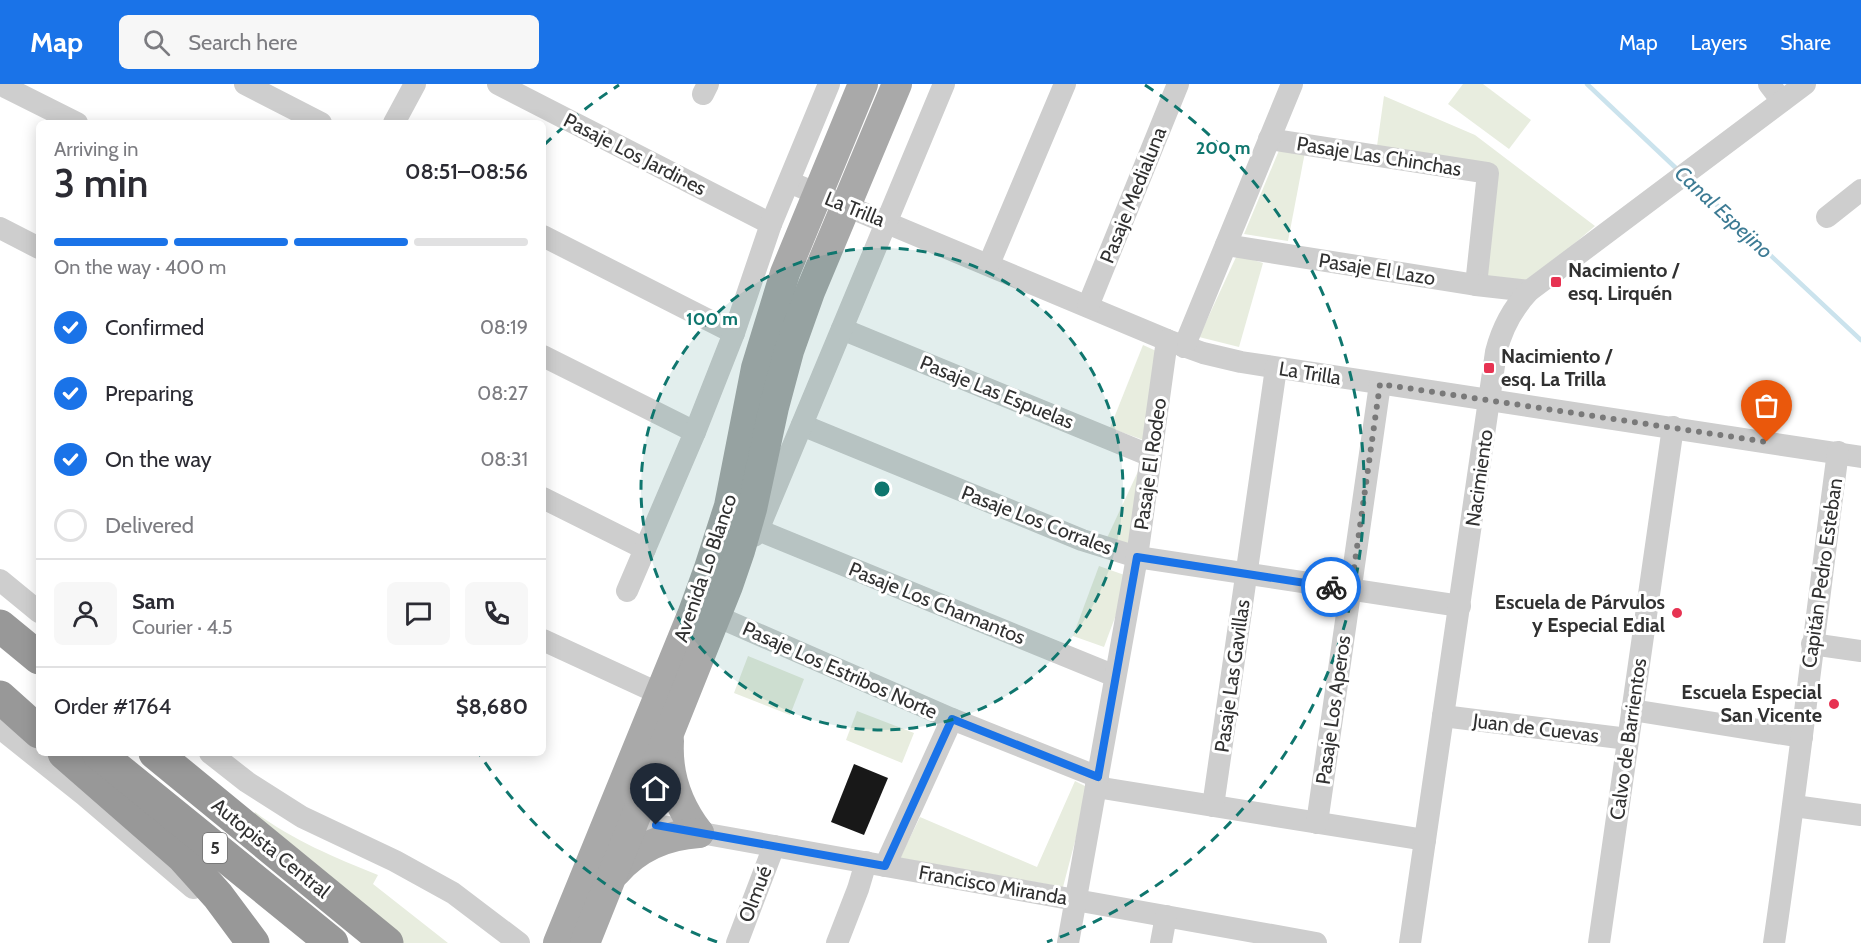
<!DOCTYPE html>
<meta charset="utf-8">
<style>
body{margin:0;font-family:Cabin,sans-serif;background:#f7f7f7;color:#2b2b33;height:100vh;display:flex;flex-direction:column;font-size:22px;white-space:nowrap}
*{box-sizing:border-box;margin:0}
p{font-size:20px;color:#7c7c81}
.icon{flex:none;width:33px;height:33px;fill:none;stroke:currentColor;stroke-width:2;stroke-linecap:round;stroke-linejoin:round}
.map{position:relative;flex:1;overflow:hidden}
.side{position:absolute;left:36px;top:36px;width:510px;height:636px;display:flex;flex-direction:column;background:#fff;border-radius:9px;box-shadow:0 3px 15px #0003}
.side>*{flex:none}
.pin{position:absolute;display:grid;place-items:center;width:51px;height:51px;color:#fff;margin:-62px -26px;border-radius:50% 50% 50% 0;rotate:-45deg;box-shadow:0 0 6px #0007}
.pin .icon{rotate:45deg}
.courier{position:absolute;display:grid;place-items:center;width:60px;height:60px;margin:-30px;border:4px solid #1a73e8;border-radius:50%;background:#fff;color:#222;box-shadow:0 2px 8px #0007}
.headline em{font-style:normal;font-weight:600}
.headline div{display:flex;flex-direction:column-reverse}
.headline{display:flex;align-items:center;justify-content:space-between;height:102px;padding:0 18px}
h1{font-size:39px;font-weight:600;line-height:45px}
.bar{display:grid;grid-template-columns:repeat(4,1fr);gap:9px 6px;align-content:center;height:72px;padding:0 18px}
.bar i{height:8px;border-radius:4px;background:#e1e1e2}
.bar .on{background:#1a73e8}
.bar p{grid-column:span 4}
.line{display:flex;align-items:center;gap:15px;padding:0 18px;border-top:2px solid #e1e1e2}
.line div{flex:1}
.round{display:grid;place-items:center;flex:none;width:63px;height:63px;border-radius:9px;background:#f7f7f7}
ol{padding:0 18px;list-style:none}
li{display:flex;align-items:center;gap:18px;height:66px}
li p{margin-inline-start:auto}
li .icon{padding:6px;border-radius:50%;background:#1a73e8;color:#fff;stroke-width:4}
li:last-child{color:#7c7c81}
li i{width:33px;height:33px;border:3px solid #e1e1e2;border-radius:50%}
header{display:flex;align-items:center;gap:36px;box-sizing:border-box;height:84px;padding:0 30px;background:#1a73e8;color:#fff}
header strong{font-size:28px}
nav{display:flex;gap:33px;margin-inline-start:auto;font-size:21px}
.search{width:420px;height:54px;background:#f7f7f7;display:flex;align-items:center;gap:15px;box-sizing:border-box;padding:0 21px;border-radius:9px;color:#7c7c81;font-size:22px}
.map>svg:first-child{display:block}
.green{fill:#e8eddf}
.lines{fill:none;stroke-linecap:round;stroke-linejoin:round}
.stream{stroke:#cbe3ed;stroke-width:4.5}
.building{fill:#181818}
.minor{stroke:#cecece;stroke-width:22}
.major{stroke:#a9a9a9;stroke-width:30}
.highway{stroke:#989898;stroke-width:33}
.done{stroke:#797979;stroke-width:6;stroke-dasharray:0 10.8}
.route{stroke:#1a73e8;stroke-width:8}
.ring{fill:none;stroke:#0f766e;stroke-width:3;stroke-dasharray:10 8}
.poi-dot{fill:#e73352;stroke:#fff;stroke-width:2}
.labels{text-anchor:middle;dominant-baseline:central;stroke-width:6;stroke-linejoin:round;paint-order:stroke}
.shield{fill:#fff;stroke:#6f6f6f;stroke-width:1.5}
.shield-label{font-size:18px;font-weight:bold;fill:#313131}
.street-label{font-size:20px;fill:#313131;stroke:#fff}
.poi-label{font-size:20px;font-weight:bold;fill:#313131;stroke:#fff;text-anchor:start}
.water-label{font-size:21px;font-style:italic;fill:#3d7b94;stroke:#fff}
.centre{fill:#0f766e;stroke:#fff;stroke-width:3}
.ring-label{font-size:18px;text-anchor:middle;font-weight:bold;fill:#0f766e;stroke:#fff;stroke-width:6;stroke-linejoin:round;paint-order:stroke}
</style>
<header>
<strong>Map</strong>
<div class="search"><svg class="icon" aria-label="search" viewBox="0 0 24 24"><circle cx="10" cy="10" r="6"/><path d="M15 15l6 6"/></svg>Search here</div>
<nav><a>Map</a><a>Layers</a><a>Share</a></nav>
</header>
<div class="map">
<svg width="1861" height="859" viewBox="0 0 1861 859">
<rect width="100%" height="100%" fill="#fff"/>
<g class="green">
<polygon points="1463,0 1483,0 1531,36 1509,65 1448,20"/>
<polygon points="1384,12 1475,51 1595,142 1527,200 1486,197 1496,96 1377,62"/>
<polygon points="1280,64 1305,68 1288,157 1244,150"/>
<polygon points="1237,171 1263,179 1239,263 1199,253"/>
<polygon points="1143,261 1163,270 1149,358 1110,344"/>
<polygon points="1141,381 1130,462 1107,454"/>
<polygon points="1099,482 1130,493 1104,563 1073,552"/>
<polygon points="748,572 804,595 790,631 734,609"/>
<polygon points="857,627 914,649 902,679 846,656"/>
<polygon points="1075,697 1089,704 1063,803 900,774 920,733 1037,783"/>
<path d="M255,728C292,756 336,774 378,791L373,800L448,859H400L248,737Z"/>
</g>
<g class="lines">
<g class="stream">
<polyline points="1587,0 1679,87"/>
<polyline points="1690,96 1861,256"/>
</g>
</g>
<polygon class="building" points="854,680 888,694 864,751 831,738"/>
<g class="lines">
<g class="minor">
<polyline points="245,0 321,39"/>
<polyline points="498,0 771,140"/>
<polyline points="1769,0 1782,17"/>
<polyline points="7,4 77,39"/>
<polyline points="703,10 708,0"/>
<polyline points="394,39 415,0"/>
<polyline points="1269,55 1488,89 1476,201"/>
<polyline points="789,98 1167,256 1203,269 1241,278 1861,373"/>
<polyline points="1827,133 1861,106"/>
<polyline points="0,144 39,164"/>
<polyline points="543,152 734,249"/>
<polyline points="1226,161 1476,201 1529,207"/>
<polyline points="989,180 1065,0"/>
<polyline points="1088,222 1178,0"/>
<polyline points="842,245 1151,372"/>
<polyline points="1184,263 1292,0"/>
<polyline points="543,272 695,348"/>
<polyline points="802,341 1082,456 1137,473 1460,522"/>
<polyline points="543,414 645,465"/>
<polyline points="758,446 1115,592"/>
<polyline points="754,452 758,446 944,0"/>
<polyline points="0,496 39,528"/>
<polyline points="627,507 695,348 734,249 771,140 829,0"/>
<polyline points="716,532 952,635 1098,693"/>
<polyline points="543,556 660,610"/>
<polyline points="1812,560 1861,567"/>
<polyline points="1632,626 1802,653"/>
<polyline points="1443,632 1628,655"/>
<polyline points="0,644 84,711 193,804"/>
<polyline points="210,669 247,698 302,733 395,777 453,809 519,859"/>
<polyline points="1096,703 1425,756"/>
<polyline points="1213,722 1276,284"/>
<polyline points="1794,722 1861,731"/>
<polyline points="634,737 1316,859"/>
<polyline points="1317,739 1380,300"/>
<polyline points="885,782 952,635"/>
<polyline points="737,859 774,762"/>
<polyline points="837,859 858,805 866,778"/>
<polyline points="1068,859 1137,473 1167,256"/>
<polyline points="1161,859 1166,832"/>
<path d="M1410,859L1496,268C1502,244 1512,225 1529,207L1805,0"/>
<polyline points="1599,859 1673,343"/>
<path d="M1774,859C1798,696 1816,532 1838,368"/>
</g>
<g class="major">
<path d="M669,657C667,692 678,722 699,749"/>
<path d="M616,788C638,763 666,751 699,749"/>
<polyline points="558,859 692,531 709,484 729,422 756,284 785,189 863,0"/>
<polyline points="585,859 728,502 740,467 752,425 774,323 789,267 810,208 897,0"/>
</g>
<g class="highway">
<polyline points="0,542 39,574"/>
<polyline points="0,613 39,648"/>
<polyline points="64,669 182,772 218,812 253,859"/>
<polyline points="98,669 332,859"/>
<polyline points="155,669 387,859"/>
</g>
</g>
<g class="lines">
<polyline class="done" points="1331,503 1351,506 1380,300 1767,358"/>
<polyline class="route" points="656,741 885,782 952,635 1098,693 1137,473 1331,503"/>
</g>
<circle cx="882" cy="405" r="241" fill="#0f766e" fill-opacity=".12"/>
<g class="ring">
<circle cx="882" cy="405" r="241"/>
<path d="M717 858A482 482 0 0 1 480 671M544 61A482 482 0 0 1 619 1M1145 1A482 482 0 0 1 1047 858"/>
</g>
<g class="poi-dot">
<rect x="1550" y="192" width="12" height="12" rx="3"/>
<rect x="1483" y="278" width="12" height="12" rx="3"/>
<circle cx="1677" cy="529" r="6"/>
<circle cx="1834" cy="620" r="6"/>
</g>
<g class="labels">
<rect class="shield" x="203" y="749" width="24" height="30" rx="4.5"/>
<g class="shield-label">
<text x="215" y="764">5</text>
</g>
<g class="street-label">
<text transform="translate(635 70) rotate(27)">Pasaje Los Jardines</text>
<text transform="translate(1379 72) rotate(9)">Pasaje Las Chinchas</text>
<text transform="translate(1133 111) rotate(-68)">Pasaje Medialuna</text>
<text transform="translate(855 125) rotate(22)">La Trilla</text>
<text transform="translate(1377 185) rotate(9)">Pasaje El Lazo</text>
<text transform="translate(1310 289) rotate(9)">La Trilla</text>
<text transform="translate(997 308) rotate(22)">Pasaje Las Espuelas</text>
<text transform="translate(1150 380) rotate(-82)">Pasaje El Rodeo</text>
<text transform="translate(1479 394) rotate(-82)">Nacimiento</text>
<text transform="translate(1037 436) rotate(21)">Pasaje Los Corrales</text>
<text transform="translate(705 484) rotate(-71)">Avenida Lo Blanco</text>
<text transform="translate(1822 489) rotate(-82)">Capitán Pedro Esteban</text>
<text transform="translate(937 519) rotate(22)">Pasaje Los Chamantos</text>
<text transform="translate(840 586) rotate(24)">Pasaje Los Estribos Norte</text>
<text transform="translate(1232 592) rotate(-82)">Pasaje Las Gavillas</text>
<text transform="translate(1333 626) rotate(-82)">Pasaje Los Aperos</text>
<text transform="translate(1536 644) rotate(7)">Juan de Cuevas</text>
<text transform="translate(1628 655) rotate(-82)">Calvo de Barrientos</text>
<text transform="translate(271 764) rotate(39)">Autopista Central</text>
<text transform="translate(993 801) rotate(10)">Francisco Miranda</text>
<text transform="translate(755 810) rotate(-69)">Olmué</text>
</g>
<g class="poi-label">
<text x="1568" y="186">Nacimiento /<tspan x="1568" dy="23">esq. Lirquén</tspan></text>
<text x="1501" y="272">Nacimiento /<tspan x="1501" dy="23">esq. La Trilla</tspan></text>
<text x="1665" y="518" text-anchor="end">Escuela de Párvulos<tspan x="1665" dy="23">y Especial Edial</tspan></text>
<text x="1822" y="608" text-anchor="end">Escuela Especial<tspan x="1822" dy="23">San Vicente</tspan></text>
</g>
<g class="water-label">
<text transform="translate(1724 128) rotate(43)">Canal Espejino</text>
</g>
</g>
<circle cx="882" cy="405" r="9" class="centre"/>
<g class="ring-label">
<text x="1223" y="70">200 m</text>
<text x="712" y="241">100 m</text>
</g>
</svg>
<div class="pin" style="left:1767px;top:358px;background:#ea580c"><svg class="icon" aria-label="bag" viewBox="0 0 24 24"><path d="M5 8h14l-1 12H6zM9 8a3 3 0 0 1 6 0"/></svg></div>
<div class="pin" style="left:656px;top:741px;background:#1f2937"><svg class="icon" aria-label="home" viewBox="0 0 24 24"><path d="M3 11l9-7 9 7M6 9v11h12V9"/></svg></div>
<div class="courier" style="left:1331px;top:503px"><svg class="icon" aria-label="bike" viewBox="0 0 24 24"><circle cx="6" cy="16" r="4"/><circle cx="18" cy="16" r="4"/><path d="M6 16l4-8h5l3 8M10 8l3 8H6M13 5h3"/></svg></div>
<section class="side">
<div class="headline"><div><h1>3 min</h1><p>Arriving in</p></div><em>08:51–08:56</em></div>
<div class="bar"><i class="on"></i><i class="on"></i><i class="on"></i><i></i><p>On the way · 400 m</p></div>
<ol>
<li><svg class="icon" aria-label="check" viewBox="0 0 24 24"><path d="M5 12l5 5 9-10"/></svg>Confirmed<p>08:19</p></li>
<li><svg class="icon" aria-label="check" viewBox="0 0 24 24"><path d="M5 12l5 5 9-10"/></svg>Preparing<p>08:27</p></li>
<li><svg class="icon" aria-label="check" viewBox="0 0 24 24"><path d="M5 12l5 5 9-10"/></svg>On the way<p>08:31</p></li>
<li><i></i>Delivered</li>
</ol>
<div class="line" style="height:108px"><a class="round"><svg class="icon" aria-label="person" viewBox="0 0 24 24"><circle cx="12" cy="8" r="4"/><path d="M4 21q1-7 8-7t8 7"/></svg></a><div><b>Sam</b><p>Courier · 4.5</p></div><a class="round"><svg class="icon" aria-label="chat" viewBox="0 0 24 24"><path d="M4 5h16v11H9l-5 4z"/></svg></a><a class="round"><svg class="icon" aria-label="phone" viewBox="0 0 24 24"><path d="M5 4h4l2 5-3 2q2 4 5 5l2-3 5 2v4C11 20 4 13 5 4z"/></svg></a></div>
<div class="line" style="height:78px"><div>Order #1764</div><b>$8,680</b></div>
</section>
</div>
